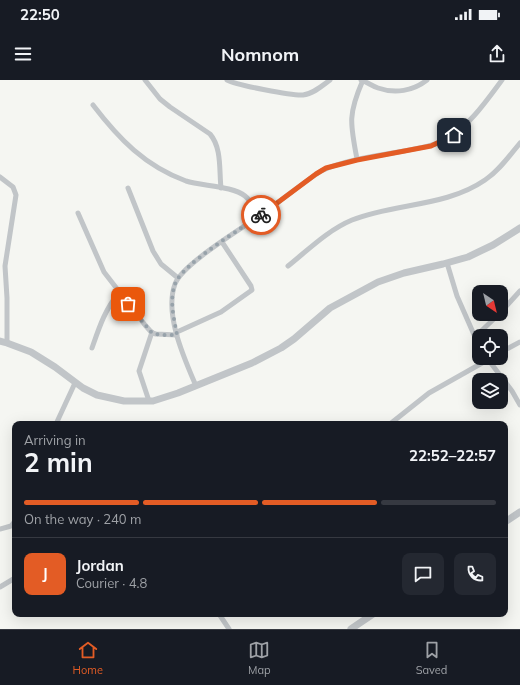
<!DOCTYPE html>
<meta charset="utf-8">
<style>
body{margin:0;font-family:Mulish,sans-serif;background:#242831;color:#f1f3f6;height:100vh;display:flex;flex-direction:column;font-size:15px;white-space:nowrap}
*{box-sizing:border-box;margin:0}
p{font-size:13px;color:#9ea1a6}
.icon{flex:none;width:22px;height:22px;fill:none;stroke:currentColor;stroke-width:2;stroke-linecap:round;stroke-linejoin:round}
.map{position:relative;flex:1;overflow:hidden}
.panel{position:absolute;left:12px;top:341px;width:496px;height:196px;display:flex;flex-direction:column;background:#171b24;border-radius:8px;box-shadow:0 4px 16px #0002}
.panel>*{flex:none}
.needle{width:26px;rotate:145deg}
.controls{position:absolute;left:472px;top:205px;display:grid;gap:8px}
.controls a{display:grid;place-items:center;width:36px;height:36px;border-radius:8px;background:#171b24;box-shadow:0 4px 16px #0002;font-size:20px}
.pin{position:absolute;display:grid;place-items:center;width:34px;height:34px;color:#fff;margin:-17px;border-radius:8px;box-shadow:0 2px 6px #0006}
.courier{position:absolute;display:grid;place-items:center;width:40px;height:40px;margin:-20px;border:3px solid #e35c25;border-radius:50%;background:#fff;color:#222;box-shadow:0 1px 5px #0007}
.overview em{font-style:normal;font-weight:700}
.overview div{display:flex;flex-direction:column-reverse}
.overview{display:flex;align-items:center;justify-content:space-between;height:68px;padding:0 12px}
h1{font-size:26px;font-weight:700;line-height:30px}
.bar{display:grid;grid-template-columns:repeat(4,1fr);gap:6px 4px;align-content:center;height:48px;padding:0 12px}
.bar i{height:5px;border-radius:3px;background:#363941}
.bar .selected{background:#e35c25}
.bar p{grid-column:span 4}
.line{display:flex;align-items:center;gap:10px;padding:0 12px;border-top:1px solid #363941}
.line div{flex:1}
.round{display:grid;place-items:center;flex:none;width:42px;height:42px;border-radius:8px;background:#242831}
.status{display:flex;justify-content:space-between;align-items:center;height:28px;padding:0 20px;background:#171b24;direction:ltr}
.status svg{height:11px;fill:currentColor}
header{display:flex;justify-content:space-between;align-items:center;height:52px;padding:0 12px;background:#171b24;font-size:18px;font-weight:700}
.dock{display:flex;justify-content:space-around;align-items:center;height:56px;border-top:1px solid #363941;background:#171b24;font-size:11px;color:#9ea1a6}
.dock a{display:grid;justify-items:center;gap:2px}
.dock .selected{color:#e35c25}
.map>svg:first-child{display:block}
.lines{fill:none;stroke-linecap:round;stroke-linejoin:round}
.minor{stroke:#c1c5c8;stroke-width:5}
.tertiary{stroke:#c1c5c8;stroke-width:7}
.done{stroke:#97a2aa;stroke-width:4;stroke-dasharray:0 7.2}
.route{stroke:#e35c25;stroke-width:5}
</style>
<div class="status"><b>22:50</b><svg viewBox="0 0 49 12"><path d="M0 12V9h3v3zM5 12V6h3v6zM10 12V3h3v9zM15 12V0h3v12zM26 1h20v11H26zM47 4h2v5h-2z"/></svg></div>
<header><svg class="icon" aria-label="menu" viewBox="0 0 24 24"><path d="M4 6h16M4 12h16M4 18h16"/></svg>Nomnom<svg class="icon" aria-label="share" viewBox="0 0 24 24"><path d="M12 15V3M7 8l5-5 5 5M5 13v7h14v-7"/></svg></header>
<div class="map">
<svg width="520" height="549" viewBox="0 0 520 549">
<rect width="100%" height="100%" fill="#f5f6f2"/>
<g class="lines">
<g class="minor">
<path d="M145,0L160,19L170,27L210,54C222,68 219,90 221,108"/>
<path d="M227,0C236,5 293,16 303,15C313,14 322,6 330,0"/>
<path d="M361,0C367,2 372,6 378,8C395,14 413,11 427,0"/>
<path d="M93,25C119,59 145,86 186,101C202,106 233,106 245,116C251,121 256,129 261,135"/>
<path d="M357,79C350,43 348,34 363,0"/>
<polyline points="0,97 13,107 16,115 5,186 7,218 7,263"/>
<polyline points="128,108 153,171 161,184 178,198"/>
<polyline points="78,133 104,192 145,245 152,253 156,254 177,255"/>
<polyline points="447,183 457,216 475,257"/>
<path d="M288,186C308,170 328,150 352,140C395,123 446,127 485,100C499,91 509,76 520,63"/>
<polyline points="501,232 520,211"/>
<polyline points="177,252 221,232 252,210 251,206 222,162"/>
<path d="M92,268C99,248 105,229 119,213"/>
<polyline points="479,269 475,264 475,257 499,234"/>
<polyline points="501,272 520,262"/>
<polyline points="487,278 512,311 520,325"/>
<path d="M196,306C184,278 164,234 175,204C182,184 243,148 262,134C282,120 301,104 321,91C346,79 377,76 404,71C419,68 435,66 448,58C470,45 487,20 502,0"/>
<polyline points="149,321 139,291 152,252"/>
<polyline points="56,344 75,303"/>
<polyline points="390,344 429,313 491,278"/>
<polyline points="0,449 11,446 15,441"/>
<polyline points="0,507 15,498"/>
<polyline points="219,534 229,549"/>
</g>
<g class="tertiary">
<polyline points="0,261 7,263 31,272 55,287 83,308 97,315 124,321 153,321 178,313 252,283 281,268 294,259 330,228 378,202 404,193 443,184 468,177 493,165 520,148"/>
<polyline points="505,442 520,432"/>
<polyline points="351,549 373,534"/>
</g>
</g>
<g class="lines">
<path class="done" d="M128,224L152,253L161,255H177C174,238 169,221 175,204C181,185 242,148 261,135"/>
<polyline class="route" points="261,135 316,94 326,88 357,80 431,66 454,55"/>
</g>
</svg>
<div class="controls">
<a><svg class="needle" viewBox="-14 -14 28 28"><path d="M0-13l5 13h-10z" fill="#e53935"/><path d="M0 13l5-13h-10z" fill="#9ea1a6"/></svg></a>
<a><svg class="icon" aria-label="locate" viewBox="0 0 24 24"><circle cx="12" cy="12" r="6"/><path d="M12 2v4M12 18v4M2 12h4M18 12h4"/></svg></a>
<a><svg class="icon" aria-label="layers" viewBox="0 0 24 24"><path d="M12 4l9 5-9 5-9-5zM3 14l9 5 9-5"/></svg></a>
</div>
<div class="pin" style="left:128px;top:224px;background:#ea580c"><svg class="icon" aria-label="bag" viewBox="0 0 24 24"><path d="M5 8h14l-1 12H6zM9 8a3 3 0 0 1 6 0"/></svg></div>
<div class="pin" style="left:454px;top:55px;background:#1f2937"><svg class="icon" aria-label="home" viewBox="0 0 24 24"><path d="M3 11l9-7 9 7M6 9v11h12V9"/></svg></div>
<div class="courier" style="left:261px;top:135px"><svg class="icon" aria-label="bike" viewBox="0 0 24 24"><circle cx="6" cy="16" r="4"/><circle cx="18" cy="16" r="4"/><path d="M6 16l4-8h5l3 8M10 8l3 8H6M13 5h3"/></svg></div>
<section class="panel">
<div class="overview"><div><h1>2 min</h1><p>Arriving in</p></div><em>22:52–22:57</em></div>
<div class="bar"><i class="selected"></i><i class="selected"></i><i class="selected"></i><i></i><p>On the way · 240 m</p></div>
<div class="line" style="height:72px"><b class="round" style="background:#e35c25;color:#fff">J</b><div><b>Jordan</b><p>Courier · 4.8</p></div><a class="round"><svg class="icon" aria-label="chat" viewBox="0 0 24 24"><path d="M4 5h16v11H9l-5 4z"/></svg></a><a class="round"><svg class="icon" aria-label="phone" viewBox="0 0 24 24"><path d="M5 4h4l2 5-3 2q2 4 5 5l2-3 5 2v4C11 20 4 13 5 4z"/></svg></a></div>
</section>
</div>
<nav class="dock">
<a class="selected"><svg class="icon" aria-label="home" viewBox="0 0 24 24"><path d="M3 11l9-7 9 7M6 9v11h12V9"/></svg>Home</a>
<a><svg class="icon" aria-label="map" viewBox="0 0 24 24"><path d="M3 6l6-2 6 2 6-2v14l-6 2-6-2-6 2zM9 4v14M15 6v14"/></svg>Map</a>
<a><svg class="icon" aria-label="saved" viewBox="0 0 24 24"><path d="M7 4h10v16l-5-4-5 4z"/></svg>Saved</a>
</nav>
